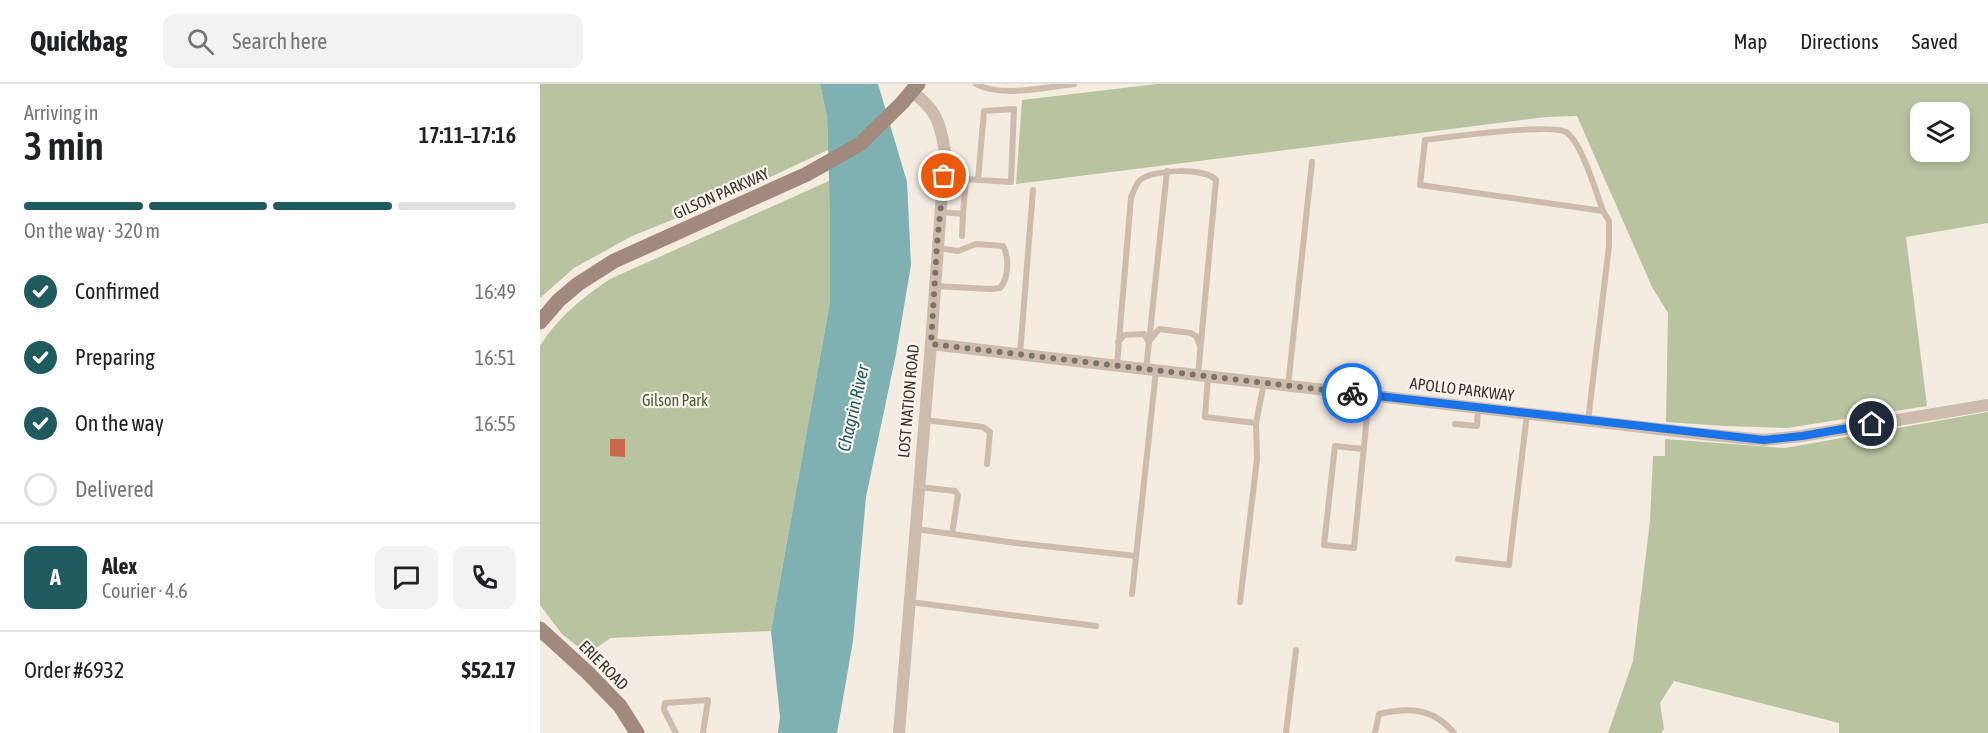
<!DOCTYPE html>
<meta charset="utf-8">
<style>
body{margin:0;font-family:"Asap Condensed",sans-serif;background:#f2f2f2;color:#202124;height:100vh;display:flex;flex-direction:column;font-size:22px;white-space:nowrap}
*{box-sizing:border-box;margin:0}
p{font-size:20px;color:#757577}
.icon{flex:none;width:33px;height:33px;fill:none;stroke:currentColor;stroke-width:2;stroke-linecap:round;stroke-linejoin:round}
.map{position:relative;flex:1;overflow:hidden}
.drawer{display:flex;flex-direction:column;background:#fff;width:540px}
.drawer>*{flex:none}
.controls{position:absolute;left:1370px;top:18px;display:grid;gap:12px}
.controls a{display:grid;place-items:center;width:60px;height:60px;border-radius:12px;background:#fff;box-shadow:0 3px 9px #0003;font-size:30px}
.pin{position:absolute;display:grid;place-items:center;width:51px;height:51px;color:#fff;margin:-26px;border:3px solid #fff;border-radius:50%;box-shadow:0 2px 6px #0007}
.courier{position:absolute;display:grid;place-items:center;width:60px;height:60px;margin:-30px;border:4px solid #1a73e8;border-radius:50%;background:#fff;color:#222;box-shadow:0 2px 8px #0007}
.overview em{font-style:normal;font-weight:600}
.overview div{display:flex;flex-direction:column-reverse}
.overview{display:flex;align-items:center;justify-content:space-between;height:102px;padding:0 24px}
h1{font-size:39px;font-weight:600;line-height:45px}
.bar{display:grid;grid-template-columns:repeat(4,1fr);gap:9px 6px;align-content:center;height:72px;padding:0 24px}
.bar i{height:8px;border-radius:4px;background:#e0e0e0}
.bar .selected{background:#1f5a5e}
.bar p{grid-column:span 4}
.line{display:flex;align-items:center;gap:15px;padding:0 24px;border-top:2px solid #e0e0e0}
.line div{flex:1}
.round{display:grid;place-items:center;flex:none;width:63px;height:63px;border-radius:12px;background:#f2f2f2}
ol{padding:0 24px;list-style:none}
li{display:flex;align-items:center;gap:18px;height:66px}
li p{margin-inline-start:auto}
li .icon{padding:6px;border-radius:50%;background:#1f5a5e;color:#fff;stroke-width:4}
li:last-child{color:#757577}
li i{width:33px;height:33px;border:3px solid #e0e0e0;border-radius:50%}
header{display:flex;align-items:center;gap:36px;box-sizing:border-box;height:84px;padding:0 30px;background:#fff;border-bottom:2px solid #e0e0e0}
header strong{font-size:28px}
nav{display:flex;gap:33px;margin-inline-start:auto;font-size:21px}
.search{width:420px;height:54px;background:#f2f2f2;display:flex;align-items:center;gap:15px;box-sizing:border-box;padding:0 21px;border-radius:12px;color:#757577;font-size:22px}
main{display:flex;flex:1;min-height:0}
.map>svg:first-child{display:block}
.green{fill:#b8c4a0;fill-rule:evenodd}
.water{fill:#7fb0b2}
.building{fill:#c8694b}
.lines{fill:none;stroke-linecap:round;stroke-linejoin:round}
.lane{stroke:#cdbbac;stroke-width:6}
.street{stroke:#cdbbac;stroke-width:12}
.secondary{stroke:#a18a7d;stroke-width:15}
.done{stroke:#7c716b;stroke-width:6;stroke-dasharray:0 10.8}
.route{stroke:#1a73e8;stroke-width:8}
.labels{text-anchor:middle;dominant-baseline:central;stroke-width:4.5;stroke-linejoin:round;paint-order:stroke}
.street-label{font-size:16px;fill:#3b302b;stroke:#fbf5ee}
.park-label{font-size:16px;fill:#4a5a2e;stroke:#fbf5ee}
.water-label{font-size:18px;font-style:italic;fill:#1f5a5e;stroke:#fbf5ee}
</style>
<header>
<strong>Quickbag</strong>
<div class="search"><svg class="icon" aria-label="search" viewBox="0 0 24 24"><circle cx="10" cy="10" r="6"/><path d="M15 15l6 6"/></svg>Search here</div>
<nav><a>Map</a><a>Directions</a><a>Saved</a></nav>
</header>
<main>
<section class="drawer">
<div class="overview"><div><h1>3 min</h1><p>Arriving in</p></div><em>17:11–17:16</em></div>
<div class="bar"><i class="selected"></i><i class="selected"></i><i class="selected"></i><i></i><p>On the way · 320 m</p></div>
<ol>
<li><svg class="icon" aria-label="check" viewBox="0 0 24 24"><path d="M5 12l5 5 9-10"/></svg>Confirmed<p>16:49</p></li>
<li><svg class="icon" aria-label="check" viewBox="0 0 24 24"><path d="M5 12l5 5 9-10"/></svg>Preparing<p>16:51</p></li>
<li><svg class="icon" aria-label="check" viewBox="0 0 24 24"><path d="M5 12l5 5 9-10"/></svg>On the way<p>16:55</p></li>
<li><i></i>Delivered</li>
</ol>
<div class="line" style="height:108px"><b class="round" style="background:#1f5a5e;color:#fff">A</b><div><b>Alex</b><p>Courier · 4.6</p></div><a class="round"><svg class="icon" aria-label="chat" viewBox="0 0 24 24"><path d="M4 5h16v11H9l-5 4z"/></svg></a><a class="round"><svg class="icon" aria-label="phone" viewBox="0 0 24 24"><path d="M5 4h4l2 5-3 2q2 4 5 5l2-3 5 2v4C11 20 4 13 5 4z"/></svg></a></div>
<div class="line" style="height:78px"><div>Order #6932</div><b>$52.17</b></div>
</section>
<div class="map">
<svg width="1448" height="649" viewBox="0 0 1448 649">
<rect width="100%" height="100%" fill="#f4ebe1"/>
<g class="green">
<polygon points="0,0 280,0 287,33 288,66 179,117 92,152 34,184 0,214"/>
<path d="M617,0H1448V139L1366,153L1387,322L1247,344L1185,342L1126,338L1128,229L1112,203L1037,32L1006,33L476,100L482,16ZM1419,28V68H1380V28Z"/>
<path d="M291,96L290,218L231,547L71,554L47,570L22,550L0,521V262C17,234 43,213 70,195Z"/>
<polygon points="1448,328 1448,649 1299,649 1299,639 1134,597 1120,619 1124,645 1121,649 1068,649 1093,577 1110,437 1113,372 1125,372 1125,355 1245,364"/>
</g>
<polygon class="water" points="280,0 338,0 367,98 371,181 356,270 326,413 313,557 297,649 238,649 240,633 231,547 290,218 290,124 287,33"/>
<polygon class="building" points="70,355 85,355 85,373 70,372"/>
<g class="lines">
<g class="lane">
<path d="M436,0C461,14 506,3 534,0"/>
<polyline points="401,128 423,130 426,95 471,98 474,25 444,27 438,96"/>
<polyline points="422,152 423,130"/>
<path d="M395,202L450,205L460,204C469,194 469,172 463,162L436,160L418,167L398,164"/>
<polyline points="611,255 619,245 651,249 656,252 660,262"/>
<polyline points="578,258 584,251 604,250 609,258 606,285"/>
<polyline points="609,258 627,87"/>
<polyline points="480,270 493,106"/>
<path d="M577,281L591,114C593,108 595,102 599,97C611,85 666,83 676,96L658,291"/>
<polyline points="668,293 665,333 716,339 724,299"/>
<polyline points="748,302 772,78"/>
<polyline points="385,336 443,343 450,348 447,380"/>
<path d="M1048,337L1069,162V137L1063,127L880,101L885,56C909,53 1011,39 1026,48C1042,59 1056,108 1063,127"/>
<polyline points="915,340 937,342 938,324"/>
<polyline points="823,365 795,362 784,461 814,464 829,311"/>
<polyline points="379,403 415,407 418,411 412,450"/>
<polyline points="376,445 476,459 596,472"/>
<polyline points="918,475 969,481 987,330"/>
<polyline points="592,510 616,287"/>
<polyline points="370,518 556,542"/>
<polyline points="700,518 717,375 716,339"/>
<polyline points="136,649 124,626 125,619 168,616 163,649"/>
<polyline points="746,649 756,566"/>
<path d="M835,649L839,630C870,623 893,624 914,649"/>
</g>
<g class="street">
<polyline points="391,260 1162,350 1224,356 1262,352 1448,321"/>
<path d="M359,649L391,260L405,67C400,38 396,25 372,8"/>
</g>
<g class="secondary">
<polyline points="0,238 19,216 38,200 74,177 267,90 320,60 362,19 378,0"/>
<polyline points="0,545 47,588 80,622 97,649"/>
</g>
</g>
<g class="lines">
<polyline class="done" points="404,92 397,160 391,260 812,309"/>
<polyline class="route" points="812,309 1224,356 1262,352 1332,340"/>
</g>
<g class="labels">
<g class="street-label">
<text transform="translate(181 109) rotate(-24)">GILSON PARKWAY</text>
<text transform="translate(922 305) rotate(7)">APOLLO PARKWAY</text>
<text transform="translate(368 317) rotate(-85)">LOST NATION ROAD</text>
<text transform="translate(64 581) rotate(45)">ERIE ROAD</text>
</g>
<g class="park-label">
<text x="135" y="316">Gilson Park</text>
</g>
<g class="water-label">
<text transform="translate(313 324) rotate(-77)">Chagrin River</text>
</g>
</g>
</svg>
<div class="controls">
<a><svg class="icon" aria-label="layers" viewBox="0 0 24 24"><path d="M12 4l9 5-9 5-9-5zM3 14l9 5 9-5"/></svg></a>
</div>
<div class="pin" style="left:404px;top:92px;background:#ea580c"><svg class="icon" aria-label="bag" viewBox="0 0 24 24"><path d="M5 8h14l-1 12H6zM9 8a3 3 0 0 1 6 0"/></svg></div>
<div class="pin" style="left:1332px;top:340px;background:#1f2937"><svg class="icon" aria-label="home" viewBox="0 0 24 24"><path d="M3 11l9-7 9 7M6 9v11h12V9"/></svg></div>
<div class="courier" style="left:812px;top:309px"><svg class="icon" aria-label="bike" viewBox="0 0 24 24"><circle cx="6" cy="16" r="4"/><circle cx="18" cy="16" r="4"/><path d="M6 16l4-8h5l3 8M10 8l3 8H6M13 5h3"/></svg></div>
</div>
</main>
